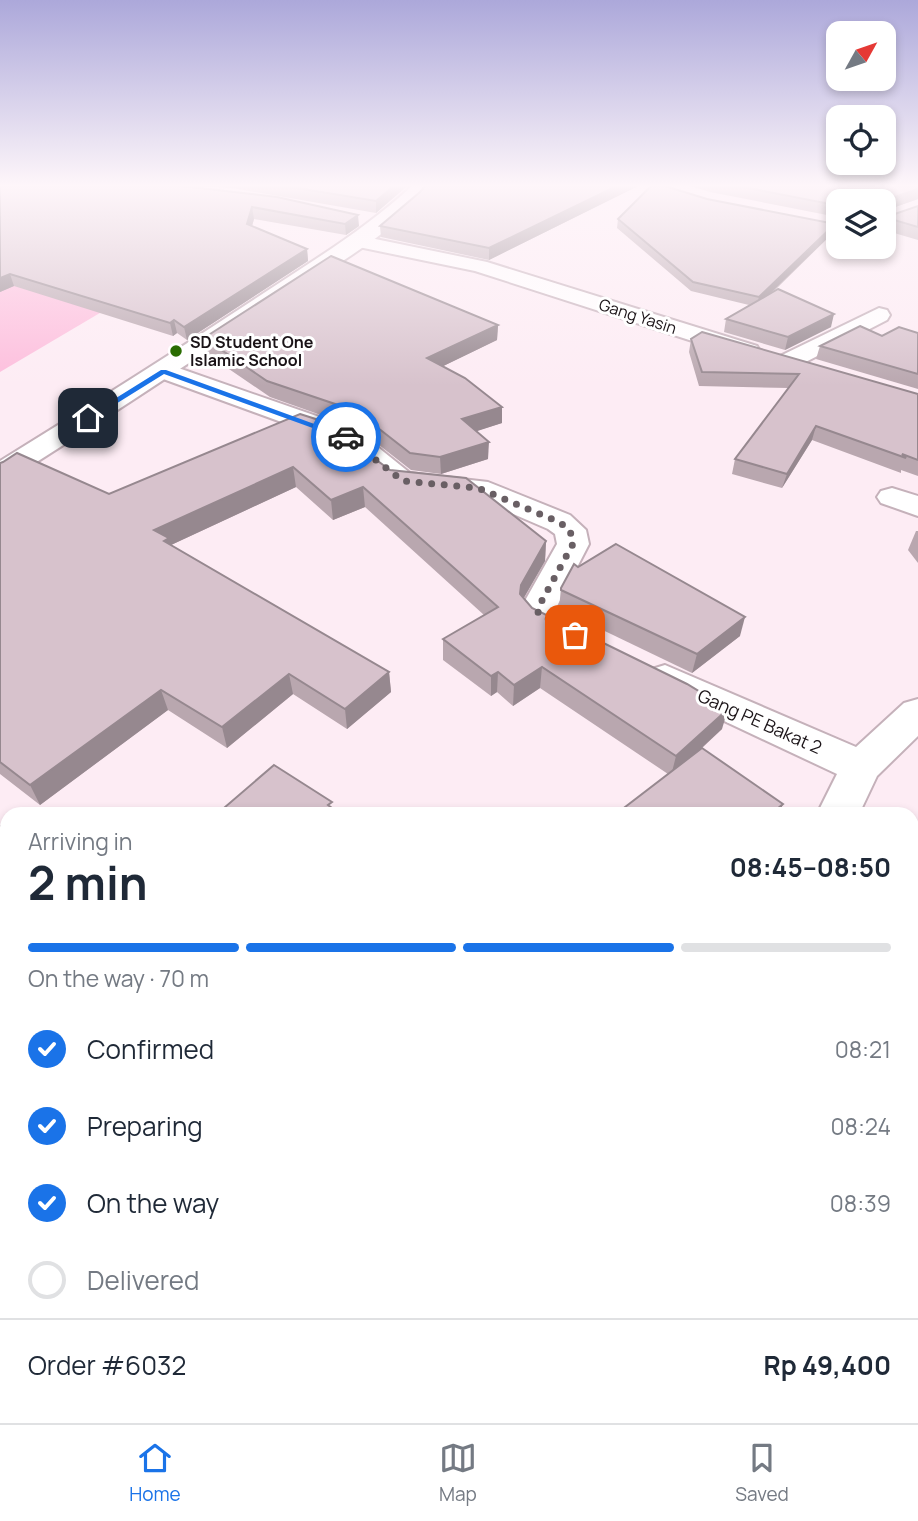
<!DOCTYPE html>
<meta charset="utf-8">
<style>
body{margin:0;font-family:Manrope,sans-serif;background:#f2f2f3;color:#1f2937;height:100vh;display:flex;flex-direction:column;font-size:26px;white-space:nowrap}
*{box-sizing:border-box;margin:0}
p{font-size:23px;color:#747a83}
.icon{flex:none;width:38px;height:38px;fill:none;stroke:currentColor;stroke-width:2;stroke-linecap:round;stroke-linejoin:round}
.map{position:relative;flex:1;overflow:hidden}
.sheet{position:absolute;left:0px;top:807px;width:919px;height:618px;display:flex;flex-direction:column;background:#fff;border-radius:21px 21px 0 0;box-shadow:0 4px 10px #0003}
.sheet>*{flex:none}
.needle{width:46px;rotate:50deg}
.fabs{position:absolute;left:826px;top:21px;display:grid;gap:14px}
.fabs a{display:grid;place-items:center;width:70px;height:70px;border-radius:14px;background:#fff;box-shadow:0 4px 10px #0003;font-size:35px}
.pin{position:absolute;display:grid;place-items:center;width:60px;height:60px;color:#fff;margin:-30px;border-radius:14px;box-shadow:0 4px 10px #0006}
.courier{position:absolute;display:grid;place-items:center;width:70px;height:70px;margin:-35px;border:5px solid #1a73e8;border-radius:50%;background:#fff;color:#222;box-shadow:0 2px 9px #0007}
.headline em{font-style:normal;font-weight:700}
.headline div{display:flex;flex-direction:column-reverse}
.headline{display:flex;align-items:center;justify-content:space-between;height:119px;padding:0 28px}
h1{font-size:46px;font-weight:700;line-height:52px}
.bar{display:grid;grid-template-columns:repeat(4,1fr);gap:10px 7px;align-content:center;height:84px;padding:0 28px}
.bar i{height:9px;border-radius:5px;background:#e0e1e3}
.bar .selected{background:#1a73e8}
.bar p{grid-column:span 4}
.line{display:flex;align-items:center;gap:18px;padding:0 28px;border-top:2px solid #e0e1e3}
.line div{flex:1}
ol{padding:0 28px;list-style:none}
li{display:flex;align-items:center;gap:21px;height:77px}
li p{margin-inline-start:auto}
li .icon{padding:7px;border-radius:50%;background:#1a73e8;color:#fff;stroke-width:4}
li:last-child{color:#747a83}
li i{width:38px;height:38px;border:4px solid #e0e1e3;border-radius:50%}
.menu{display:flex;justify-content:space-around;align-items:center;height:98px;border-top:2px solid #e0e1e3;background:#fff;font-size:19px;color:#747a83}
.menu a{display:grid;justify-items:center;gap:4px}
.menu .selected{color:#1a73e8}
.map>svg:first-child{display:block}
.green{fill:#fdbddc}
.lines{fill:none;stroke-linecap:round;stroke-linejoin:round}
.minor-casing{stroke:#c5b1ba;stroke-width:4}
.major-casing{stroke:#c5b1ba;stroke-width:4}
.minor{fill:#fff;fill-rule:evenodd}
.major{fill:#fff;fill-rule:evenodd}
.wall{fill:#b9a7af}
.shaded-wall{fill:#96888f}
.building{fill:#d7c2cc;stroke:#96888f;stroke-width:2}
.route{fill:#1a73e8}
.done{stroke:#695f64;stroke-width:7;stroke-dasharray:0 12.6}
.poi-dot{fill:#2a6c01;stroke:#fff;stroke-width:2.5}
.labels{text-anchor:middle;dominant-baseline:central;stroke-width:6;stroke-linejoin:round;paint-order:stroke}
.far-street-label{font-size:16px;fill:#1a1317;stroke:#fff}
.far-poi-label{font-size:16px;font-weight:bold;fill:#1a1317;stroke:#fff;text-anchor:start}
.street-label{font-size:18px;fill:#1a1317;stroke:#fff}
</style>
<div class="map">
<svg width="918" height="1423" viewBox="0 0 918 1423">
<rect width="100%" height="100%" fill="#fdecf4"/>
<polygon class="green" points="0,217 110,307 0,372"/>
<g class="lines">
<g class="minor-casing">
<g id="minor">
<polygon points="356,235 487,262 757,346 760,351 757,356 748,358 739,356 475,271 349,245 346,241 349,237"/>
<polygon points="879,308 887,310 890,315 887,320 796,367 787,369 778,367 775,362 778,357"/>
<path d="M164,363L348,427L364,436L410,473L488,482L570,515L586,530L589,544L556,608L595,631L600,639L595,647C591,648 587,650 583,650C569,652 528,625 521,613L522,606L557,544L555,534L548,529L472,496L393,487C369,474 352,452 328,439L155,376L151,371L155,366Z"/>
<polygon points="892,488 918,496 918,516 881,503 877,497 881,491"/>
<polygon points="665,665 856,747 904,703 918,699 918,736 877,776 859,814 817,814 837,774 652,687 646,678 652,669"/>
<polygon points="0,827 7,829 7,867 0,865"/>
<polygon points="912,1353 918,1356 918,1423 903,1418 912,1418"/>
<polygon points="444,1418 513,1418 511,1423 442,1423"/>
</g>
</g>
<g class="major-casing">
<path id="major" d="M412,186H432C399,229 337,264 292,294C199,357 105,419 10,479L0,482V461C91,405 181,348 270,289C319,257 369,226 412,186Z"/>
</g>
<use href="#minor" class="minor"/>
<use href="#major" class="major"/>
</g>
<g class="wall">
<polygon points="0,186 182,186 359,226 346,235 254,219 252,226 307,249 308,261 187,340 177,333 173,336 14,286 0,292"/>
<polygon points="187,186 407,186 376,213 232,188"/>
<polygon points="425,186 638,186 489,260 381,237 380,226 420,192"/>
<polygon points="690,186 918,186 918,199 886,210 886,217 918,206 918,240 884,230 884,201 838,201 827,215 710,192"/>
<polygon points="707,199 836,230 772,293 831,327 785,350 724,332 726,319 749,305 691,291 617,228 618,219"/>
<polygon points="498,325 497,340 443,366 502,407 502,423 476,431 488,459 441,474 411,470 365,434 349,425 270,397 207,354 204,338"/>
<polygon points="918,333 918,389 816,359 820,346 882,336"/>
<polygon points="691,339 918,394 918,476 901,470 901,473 812,440 782,488 732,474 735,459 789,388 699,386 689,352"/>
<polygon points="300,414 390,470 546,541 545,561 524,598 532,608 722,729 700,750 668,774 540,688 513,706 497,692 491,696 443,660 443,639 484,615 365,507 333,520 296,487 171,545 389,672 391,692 347,729 293,694 227,748 168,710 40,805 0,774 0,463 109,494"/>
<polygon points="916,531 918,531 918,563 908,550"/>
<polygon points="578,567 740,636 692,673 559,609 561,588"/>
<polygon points="0,931 7,932 7,979 6,979 0,992"/>
<polygon points="918,947 918,1251 912,1247 912,960"/>
</g>
<g class="shaded-wall">
<polygon points="394,186 407,186 376,213 376,201"/>
<polygon points="617,186 638,186 489,260 489,248"/>
<polygon points="918,189 918,199 884,211 886,200"/>
<polygon points="838,202 838,213 827,215 830,204"/>
<polygon points="252,207 254,219 249,236 247,224"/>
<polygon points="358,215 359,226 346,235 345,224"/>
<polygon points="838,221 836,230 756,307 759,297"/>
<polygon points="307,249 308,261 187,340 184,327"/>
<polygon points="10,274 14,286 0,292 0,278"/>
<polygon points="834,314 831,327 785,350 788,337"/>
<polygon points="174,320 177,333 173,336 170,323"/>
<polygon points="498,325 497,340 427,374 427,358"/>
<polygon points="502,407 502,423 462,436 462,419"/>
<polygon points="816,426 812,440 782,488 787,474"/>
<polygon points="489,442 488,459 441,474 440,457"/>
<polygon points="293,467 296,487 171,545 174,558 154,530"/>
<polygon points="363,487 365,507 333,520 331,500"/>
<polygon points="546,541 545,561 519,606 521,585"/>
<polygon points="745,617 740,636 692,673 697,654"/>
<polygon points="542,667 540,688 513,706 514,685"/>
<polygon points="389,672 391,692 347,729 345,709"/>
<polygon points="498,672 497,692 491,696 491,676"/>
<polygon points="289,674 293,694 227,748 222,727"/>
<polygon points="161,690 168,710 40,805 30,785"/>
<polygon points="728,709 722,729 671,776 676,756"/>
<polygon points="783,804 779,814 771,814"/>
<polygon points="0,970 6,979 0,992"/>
</g>
<g class="building">
<polygon points="0,186 182,186 277,197 358,215 345,224 252,207 247,224 307,249 184,327 174,320 170,323 10,274 0,278"/>
<polygon points="285,186 394,186 376,201"/>
<polygon points="425,186 617,186 489,248 380,226 420,192"/>
<polygon points="651,186 665,186 707,199 830,223 838,221 759,297 693,282 618,219"/>
<polygon points="738,186 918,186 918,189 886,200 886,217 918,206 918,227 884,217 884,201 838,201 838,202 830,204"/>
<polygon points="331,256 498,325 427,358 465,378 502,407 462,419 489,442 440,457 410,453 364,417 347,408 267,381 204,338"/>
<polygon points="778,289 834,314 788,337 726,319"/>
<polygon points="860,326 882,336 899,327 918,333 918,374 820,346"/>
<polygon points="702,332 918,394 918,460 902,454 906,458 816,426 787,474 735,459 799,374 702,372 691,339"/>
<polygon points="300,414 325,422 390,470 466,478 546,541 521,585 520,594 532,608 687,684 728,709 676,756 542,667 514,685 498,672 491,676 443,639 498,607 363,487 331,500 293,467 154,530 169,538 164,541 389,672 345,709 289,674 222,727 161,690 30,785 0,762 0,463 3,462 17,453 109,494"/>
<polygon points="616,544 745,617 697,654 561,590 561,588 574,564 578,567"/>
<polygon points="702,748 783,804 771,814 616,814"/>
<polygon points="274,765 332,802 328,805 340,814 217,814"/>
<polygon points="0,931 7,932 7,971 0,966"/>
<polygon points="918,961 918,1224 912,1220 912,977"/>
<polygon points="137,1418 183,1418 194,1423 135,1423"/>
</g>
<linearGradient id="sky" x2="0" y2="1"><stop stop-color="#aca8da"/><stop offset="0.48" stop-color="#fef6fa"/><stop offset="1" stop-color="#fef6fa" stop-opacity="0"/></linearGradient>
<rect width="918" height="386" fill="url(#sky)"/>
<polygon class="route" points="161,370 166,370 350,437 343,439 164,374 90,420 84,418"/>
<g class="lines">
<polyline class="done" points="346,437 403,481 478,488 559,522 570,530 573,544 539,606 538,613 575,635"/>
</g>
<circle class="poi-dot" cx="176" cy="351" r="7"/>
<g class="labels">
<g class="far-street-label">
<text transform="translate(638 316) rotate(18)">Gang Yasin</text>
</g>
<g class="far-poi-label">
<text x="190" y="342">SD Student One<tspan x="190" dy="18">Islamic School</tspan></text>
</g>
<g class="street-label">
<text transform="translate(760 721) rotate(24)">Gang PE Bakat 2</text>
</g>
</g>
</svg>
<div class="fabs">
<a><svg class="needle" viewBox="-14 -14 28 28"><path d="M0-13l5 13h-10z" fill="#e53935"/><path d="M0 13l5-13h-10z" fill="#747a83"/></svg></a>
<a><svg class="icon" aria-label="locate" viewBox="0 0 24 24"><circle cx="12" cy="12" r="6"/><path d="M12 2v4M12 18v4M2 12h4M18 12h4"/></svg></a>
<a><svg class="icon" aria-label="layers" viewBox="0 0 24 24"><path d="M12 4l9 5-9 5-9-5zM3 14l9 5 9-5"/></svg></a>
</div>
<div class="pin" style="left:575px;top:635px;background:#ea580c"><svg class="icon" aria-label="bag" viewBox="0 0 24 24"><path d="M5 8h14l-1 12H6zM9 8a3 3 0 0 1 6 0"/></svg></div>
<div class="pin" style="left:88px;top:418px;background:#1f2937"><svg class="icon" aria-label="home" viewBox="0 0 24 24"><path d="M3 11l9-7 9 7M6 9v11h12V9"/></svg></div>
<div class="courier" style="left:346px;top:437px"><svg class="icon" aria-label="car" viewBox="0 0 24 24"><path d="M5 17H2v-5l4-1 3-4h7l3 4 3 1v5h-3M9 17h6M6 11h13"/><circle cx="7" cy="17" r="2"/><circle cx="17" cy="17" r="2"/></svg></div>
<section class="sheet">
<div class="headline"><div><h1>2 min</h1><p>Arriving in</p></div><em>08:45–08:50</em></div>
<div class="bar"><i class="selected"></i><i class="selected"></i><i class="selected"></i><i></i><p>On the way · 70 m</p></div>
<ol>
<li><svg class="icon" aria-label="check" viewBox="0 0 24 24"><path d="M5 12l5 5 9-10"/></svg>Confirmed<p>08:21</p></li>
<li><svg class="icon" aria-label="check" viewBox="0 0 24 24"><path d="M5 12l5 5 9-10"/></svg>Preparing<p>08:24</p></li>
<li><svg class="icon" aria-label="check" viewBox="0 0 24 24"><path d="M5 12l5 5 9-10"/></svg>On the way<p>08:39</p></li>
<li><i></i>Delivered</li>
</ol>
<div class="line" style="height:91px"><div>Order #6032</div><b>Rp 49,400</b></div>
</section>
</div>
<nav class="menu">
<a class="selected"><svg class="icon" aria-label="home" viewBox="0 0 24 24"><path d="M3 11l9-7 9 7M6 9v11h12V9"/></svg>Home</a>
<a><svg class="icon" aria-label="map" viewBox="0 0 24 24"><path d="M3 6l6-2 6 2 6-2v14l-6 2-6-2-6 2zM9 4v14M15 6v14"/></svg>Map</a>
<a><svg class="icon" aria-label="saved" viewBox="0 0 24 24"><path d="M7 4h10v16l-5-4-5 4z"/></svg>Saved</a>
</nav>
